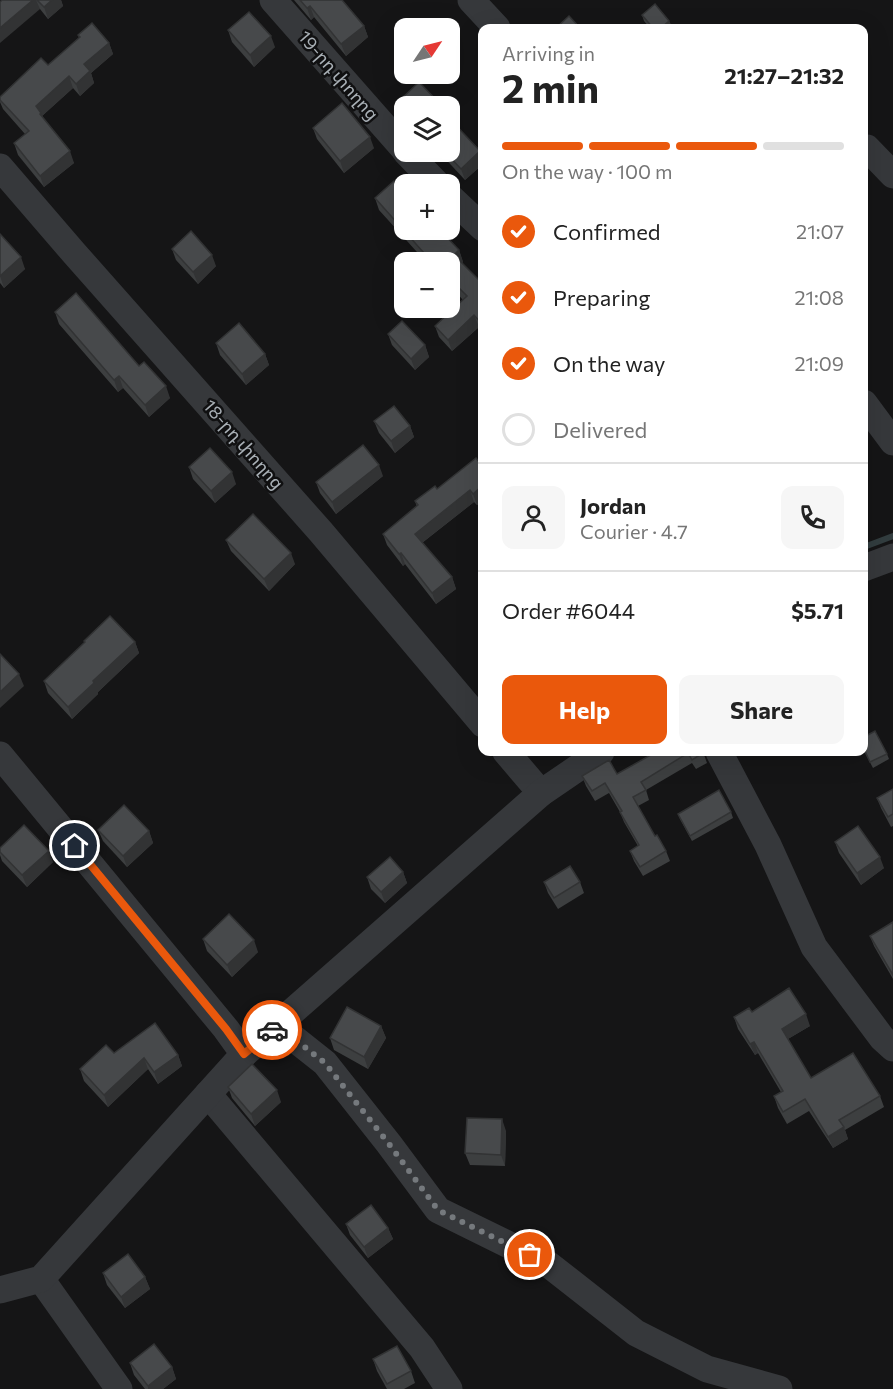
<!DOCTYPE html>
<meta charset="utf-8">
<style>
body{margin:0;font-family:Commissioner,"Noto Sans Armenian",sans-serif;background:#f6f6f6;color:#222;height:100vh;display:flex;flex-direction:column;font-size:22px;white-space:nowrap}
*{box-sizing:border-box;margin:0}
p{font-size:20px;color:#767676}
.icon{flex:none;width:33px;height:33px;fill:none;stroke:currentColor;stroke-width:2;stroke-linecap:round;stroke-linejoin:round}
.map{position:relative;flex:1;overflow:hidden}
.details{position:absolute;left:478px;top:24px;width:390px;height:732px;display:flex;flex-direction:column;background:#fff;border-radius:12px;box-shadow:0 6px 24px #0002}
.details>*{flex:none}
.needle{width:39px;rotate:55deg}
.tools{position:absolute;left:394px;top:18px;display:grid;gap:12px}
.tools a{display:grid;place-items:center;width:66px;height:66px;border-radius:12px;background:#fff;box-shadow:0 6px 24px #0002;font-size:30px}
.pin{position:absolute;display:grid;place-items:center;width:51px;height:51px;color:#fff;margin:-26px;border:3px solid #fff;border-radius:50%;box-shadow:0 2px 6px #0007}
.courier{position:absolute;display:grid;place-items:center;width:60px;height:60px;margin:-30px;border:4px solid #ea580c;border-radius:50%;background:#fff;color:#222;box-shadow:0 2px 8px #0007}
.overview em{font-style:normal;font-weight:700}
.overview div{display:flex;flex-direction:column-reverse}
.overview{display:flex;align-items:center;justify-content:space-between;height:102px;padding:0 24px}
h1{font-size:39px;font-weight:700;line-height:45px}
.bar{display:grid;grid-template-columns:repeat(4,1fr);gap:9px 6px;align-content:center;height:72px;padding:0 24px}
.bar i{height:8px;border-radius:4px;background:#e0e0e0}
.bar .on{background:#ea580c}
.bar p{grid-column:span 4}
.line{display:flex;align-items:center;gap:15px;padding:0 24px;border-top:2px solid #e0e0e0}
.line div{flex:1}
.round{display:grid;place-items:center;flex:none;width:63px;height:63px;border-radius:12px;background:#f6f6f6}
ol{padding:0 24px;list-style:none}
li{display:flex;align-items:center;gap:18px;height:66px}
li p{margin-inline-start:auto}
li .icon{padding:6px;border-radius:50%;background:#ea580c;color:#fff;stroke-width:4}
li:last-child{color:#767676}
li i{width:33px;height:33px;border:3px solid #e0e0e0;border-radius:50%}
.button{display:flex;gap:12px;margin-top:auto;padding:12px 24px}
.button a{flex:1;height:69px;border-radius:12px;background:#ea580c;color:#fff;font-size:24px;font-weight:700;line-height:69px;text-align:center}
.button a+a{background:#f6f6f6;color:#222}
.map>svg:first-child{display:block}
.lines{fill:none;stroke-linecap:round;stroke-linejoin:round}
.stream{stroke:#323d3f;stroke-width:6}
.minor{stroke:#36383b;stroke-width:27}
.wall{fill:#3d3f40}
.shaded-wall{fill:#323334}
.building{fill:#47494b;stroke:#323334;stroke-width:1.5}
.done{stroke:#75797d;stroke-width:6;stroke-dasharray:0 10.8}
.route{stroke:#ea580c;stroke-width:8}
.labels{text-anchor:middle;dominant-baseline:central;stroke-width:5;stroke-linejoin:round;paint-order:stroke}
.street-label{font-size:18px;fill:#a8afb5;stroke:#101011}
</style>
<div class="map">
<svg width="893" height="1389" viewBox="0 0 893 1389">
<rect width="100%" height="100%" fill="#151516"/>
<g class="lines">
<polyline class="stream" points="864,547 893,536"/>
<g class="minor">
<polyline points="273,0 405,150"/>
<polyline points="471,0 497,28"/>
<polyline points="867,148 893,175"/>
<polyline points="406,152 437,184"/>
<polyline points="0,167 74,253 321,532 483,724"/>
<polyline points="450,197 483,228"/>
<polyline points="864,403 893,442"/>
<polyline points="864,568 893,557"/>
<polyline points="506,752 541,793"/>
<polyline points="719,752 768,845 814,947 882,1038 893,1048"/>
<polyline points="0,755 226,1029 244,1054"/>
<polyline points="277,1025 325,1063 389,1144 438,1210 548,1264 636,1333 707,1369 779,1389"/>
<polyline points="208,1094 422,1348 449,1389"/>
<polyline points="41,1279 119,1389"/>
<polyline points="0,1290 41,1279 244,1054 541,793 601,752"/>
</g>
</g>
<g class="wall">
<polygon points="2,0 61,0 63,6 48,19 40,9"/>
<polygon points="294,0 342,0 364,26 368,37 346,56 314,17 311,20"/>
<polygon points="642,15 669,21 672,27 670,28 650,28 644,21"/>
<polygon points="228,30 275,47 254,67 232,42"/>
<polygon points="78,35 109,43 113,54 91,73 94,83 80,96 73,88 42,116 44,119 74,163 44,187 18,155 14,143 25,134 3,109 0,102 0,97 48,65 79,38"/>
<polygon points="399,101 405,106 405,114 403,112"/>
<polygon points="313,128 374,148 344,173 317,139"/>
<polygon points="480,151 483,161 483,164 465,180 439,152"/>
<polygon points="375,198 405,230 459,250 463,262 462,263 483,284 483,332 479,327 452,351 439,337 435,326 463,300 450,286 450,262 426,262 379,210"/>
<polygon points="0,234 25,269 4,288 0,283"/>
<polygon points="172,249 216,266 198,284 176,260"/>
<polygon points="55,312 99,320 139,366 170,398 149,417 123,388 118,392 59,324"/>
<polygon points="388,334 425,345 429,357 415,370 392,345"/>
<polygon points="216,343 265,354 269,365 246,385 220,355"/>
<polygon points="374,421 410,426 414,437 395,453 379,433"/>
<polygon points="189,467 236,484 215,503 193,479"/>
<polygon points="483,467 483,500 477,505 474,502 422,543 452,577 456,589 436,604 405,564 403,566 387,545 383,534 417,507 415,501 437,489"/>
<polygon points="383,476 336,514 320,493 316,482"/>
<polygon points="226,540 295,564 269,591 231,551"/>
<polygon points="84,641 135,642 139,653 98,692 98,694 72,719 48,693 44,681 85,643"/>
<polygon points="864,737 887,754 889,759 873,768 864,751"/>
<polygon points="656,752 703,752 707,763 696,769 692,763 646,790 649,800 638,806 655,836 666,851 670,861 643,876 634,861 630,851 638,846 624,822 620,812 609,793 595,801 586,786 582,776 617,774"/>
<polygon points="893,789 893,826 891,827 881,808 877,798"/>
<polygon points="731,812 733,818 692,841 680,819 678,814"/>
<polygon points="98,830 149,831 153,843 127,867 103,841"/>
<polygon points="835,842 884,868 861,885 839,853"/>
<polygon points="0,848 53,862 27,887 2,861 0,855"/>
<polygon points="403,872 407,883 385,903 371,889 367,877"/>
<polygon points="544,882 580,882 584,893 558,909 548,893"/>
<polygon points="893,922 893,979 874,946 870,936"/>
<polygon points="203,939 258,952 232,977 207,951"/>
<polygon points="752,1012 810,1026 788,1039 811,1078 880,1096 884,1107 845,1130 848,1139 833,1148 809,1111 787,1124 778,1108 774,1096 781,1092 758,1053 755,1055 738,1029 734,1017"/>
<polygon points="381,1026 386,1038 368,1069 334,1050 330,1038"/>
<polygon points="114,1053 178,1055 182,1066 158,1084 148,1069 108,1107 84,1081 80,1069"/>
<polygon points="228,1087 281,1102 255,1126 232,1098"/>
<polygon points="506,1131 505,1166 470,1165 465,1153"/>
<polygon points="346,1224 388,1228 393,1239 368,1258 350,1235"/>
<polygon points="103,1273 145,1277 150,1289 125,1308 107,1285"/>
<polygon points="373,1359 411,1371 415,1383 404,1389 387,1389 377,1371"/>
<polygon points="130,1363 172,1367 176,1379 163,1389 145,1389 134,1375"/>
</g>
<g class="shaded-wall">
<polygon points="33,0 36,0 40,9 0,43 0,28"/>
<polygon points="52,0 61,0 63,6 48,19 44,7"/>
<polygon points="310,6 314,17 311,20 307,8"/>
<polygon points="669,21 672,27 670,28 661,28"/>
<polygon points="364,26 368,37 346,56 341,44"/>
<polygon points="271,36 275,47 254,67 250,55"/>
<polygon points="109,43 113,54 91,73 94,83 80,96 76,84 84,64"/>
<polygon points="69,76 73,88 42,116 45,124 36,106"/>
<polygon points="370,137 374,148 344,173 340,161"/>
<polygon points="70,151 74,163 44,187 40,176"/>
<polygon points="480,151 483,161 483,164 465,180 461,169"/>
<polygon points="459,250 463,262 459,266 454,255"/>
<polygon points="212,255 216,266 198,284 193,272"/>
<polygon points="21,257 25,269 4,288 0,276"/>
<polygon points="474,315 479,327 452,351 448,340"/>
<polygon points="425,345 429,357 415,370 411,359"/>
<polygon points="265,354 269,365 246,385 242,374"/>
<polygon points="119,376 123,388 118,392 114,380"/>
<polygon points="166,386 170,398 149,417 145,405"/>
<polygon points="410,426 414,437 395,453 391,441"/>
<polygon points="379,465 383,476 336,514 332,502"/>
<polygon points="232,472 236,484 215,503 211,491"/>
<polygon points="483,485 483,500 477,505 473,494"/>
<polygon points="470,490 474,502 419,545 415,534"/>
<polygon points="291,553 295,564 269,591 264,579"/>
<polygon points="401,553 405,564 403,566 399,554"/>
<polygon points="452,577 456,589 436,604 432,593"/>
<polygon points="135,642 139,653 98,692 98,694 72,719 68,707 93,681"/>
<polygon points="19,674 24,686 0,708 0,692"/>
<polygon points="149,831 153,843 127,867 123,856"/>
<polygon points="49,851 53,862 27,887 22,875"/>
<polygon points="880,857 884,868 861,885 857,873"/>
<polygon points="403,872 407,883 385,903 381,892"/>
<polygon points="254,940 258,952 232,977 227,965"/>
<polygon points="806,1014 810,1026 786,1040 782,1029"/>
<polygon points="381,1026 386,1038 368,1069 364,1057"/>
<polygon points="754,1042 758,1053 755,1055 750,1044"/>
<polygon points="178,1055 182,1066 158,1084 154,1072"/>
<polygon points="144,1058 148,1069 108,1107 104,1095"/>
<polygon points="277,1090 281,1102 255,1126 251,1114"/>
<polygon points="502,1119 506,1131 505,1166 501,1155"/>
<polygon points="844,1127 848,1139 833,1148 828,1137"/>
<polygon points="388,1228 393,1239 368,1258 364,1247"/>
<polygon points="145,1277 150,1289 125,1308 121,1297"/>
<polygon points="172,1367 176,1379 163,1389 148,1389 148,1386"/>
</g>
<g class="building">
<polygon points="2,0 33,0 0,28 0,2"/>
<polygon points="37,0 52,0 44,7"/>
<polygon points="300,0 342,0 364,26 341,44 310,6 307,8"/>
<polygon points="655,4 669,21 661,28 653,28 642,15"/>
<polygon points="249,12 271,36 250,55 228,30"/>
<polygon points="569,16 580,28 556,28"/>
<polygon points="92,23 109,43 84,64 90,71 76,84 69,76 36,106 41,113 40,114 70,151 40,176 14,143 29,131 0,100 0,97 41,58 48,65 80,37 78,35"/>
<polygon points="419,82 442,106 405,106 405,108 399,101"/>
<polygon points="342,103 370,137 340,161 313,128"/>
<polygon points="450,119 480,151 461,169 445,152 450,152"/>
<polygon points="394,181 405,193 405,230 440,230 459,250 454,255 483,284 483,325 474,315 448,340 435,326 467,296 450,279 450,262 432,262 375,198"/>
<polygon points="191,231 212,255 193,272 172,249"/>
<polygon points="0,234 21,257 0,276"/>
<polygon points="76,293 139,366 144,362 166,386 145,405 119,376 114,380 55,312"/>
<polygon points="402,321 425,345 411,359 388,334"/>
<polygon points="239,323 265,354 242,374 216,343"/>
<polygon points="394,406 410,426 391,441 374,421"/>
<polygon points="363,445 379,465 332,502 316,482"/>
<polygon points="210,448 232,472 211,491 189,467"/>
<polygon points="476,458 483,467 483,485 473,494 470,490 415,534 452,577 432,593 401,553 399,554 383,534 418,505 415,501 435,486 437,489"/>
<polygon points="253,514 291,553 264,579 226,540"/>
<polygon points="110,616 135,642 93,681 94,683 68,707 44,681 85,642 84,641"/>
<polygon points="0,654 19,674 0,692"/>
<polygon points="875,731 887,754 870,762 864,749 864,737"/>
<polygon points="656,752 703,752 703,753 692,760 688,753 641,782 646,790 633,797 655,836 657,835 666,851 640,867 630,851 639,845 620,812 622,811 605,783 592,791 582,776 609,760 617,774"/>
<polygon points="893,789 893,814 888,817 877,798"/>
<polygon points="719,790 731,812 690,836 678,814"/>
<polygon points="124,805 149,831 123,856 98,830"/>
<polygon points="24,825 49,851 22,875 0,852 0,848"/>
<polygon points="858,826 880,857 857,873 835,842"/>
<polygon points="390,857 403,872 381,892 367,877"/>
<polygon points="570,866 580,882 554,898 544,882"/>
<polygon points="229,914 254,940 227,965 203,939"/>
<polygon points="893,922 893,975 870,936"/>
<polygon points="789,988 806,1014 782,1029 811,1078 853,1053 880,1096 839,1120 844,1127 828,1137 805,1099 783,1112 774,1096 783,1091 754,1042 750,1044 734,1017 749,1008 752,1012"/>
<polygon points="347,1007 381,1026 364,1057 330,1038"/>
<polygon points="155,1023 178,1055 154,1072 144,1058 104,1095 80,1069 106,1045 114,1053"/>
<polygon points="252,1064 277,1090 251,1114 228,1087"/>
<polygon points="467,1118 502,1119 501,1155 465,1153"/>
<polygon points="371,1205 388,1228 364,1247 346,1224"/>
<polygon points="128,1254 145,1277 121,1297 103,1273"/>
<polygon points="154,1344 172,1367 148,1386 130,1363"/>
<polygon points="397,1346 411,1371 387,1384 373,1359"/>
</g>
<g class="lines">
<polyline class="done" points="272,1030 277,1025 325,1063 389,1144 438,1210 530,1255"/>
<polyline class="route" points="75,846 226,1029 244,1054 272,1030"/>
</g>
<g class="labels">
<g class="street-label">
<text transform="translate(339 75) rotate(49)">19-րդ փողոց</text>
<text transform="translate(244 444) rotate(49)">18-րդ փողոց</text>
</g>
</g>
</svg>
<div class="tools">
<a><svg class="needle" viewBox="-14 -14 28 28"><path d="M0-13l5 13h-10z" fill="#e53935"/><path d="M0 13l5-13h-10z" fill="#767676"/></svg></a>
<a><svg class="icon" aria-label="layers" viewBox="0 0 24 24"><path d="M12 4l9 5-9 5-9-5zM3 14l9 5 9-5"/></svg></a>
<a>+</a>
<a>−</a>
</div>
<div class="pin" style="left:530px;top:1255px;background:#ea580c"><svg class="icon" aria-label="bag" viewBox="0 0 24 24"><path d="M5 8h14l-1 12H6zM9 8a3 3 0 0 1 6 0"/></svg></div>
<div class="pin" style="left:75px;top:846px;background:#1f2937"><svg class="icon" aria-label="home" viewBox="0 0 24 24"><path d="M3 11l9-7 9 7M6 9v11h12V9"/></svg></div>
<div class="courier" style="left:272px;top:1030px"><svg class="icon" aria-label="car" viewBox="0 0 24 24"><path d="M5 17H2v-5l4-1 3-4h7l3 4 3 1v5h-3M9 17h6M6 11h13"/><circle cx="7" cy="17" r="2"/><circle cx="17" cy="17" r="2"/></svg></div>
<section class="details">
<div class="overview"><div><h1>2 min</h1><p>Arriving in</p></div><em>21:27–21:32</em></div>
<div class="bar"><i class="on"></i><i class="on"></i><i class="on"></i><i></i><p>On the way · 100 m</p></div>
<ol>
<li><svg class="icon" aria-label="check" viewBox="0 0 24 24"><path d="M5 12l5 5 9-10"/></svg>Confirmed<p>21:07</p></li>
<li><svg class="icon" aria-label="check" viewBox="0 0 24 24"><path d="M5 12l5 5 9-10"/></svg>Preparing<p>21:08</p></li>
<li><svg class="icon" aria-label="check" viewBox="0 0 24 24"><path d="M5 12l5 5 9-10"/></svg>On the way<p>21:09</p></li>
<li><i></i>Delivered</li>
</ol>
<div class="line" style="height:108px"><a class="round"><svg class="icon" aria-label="person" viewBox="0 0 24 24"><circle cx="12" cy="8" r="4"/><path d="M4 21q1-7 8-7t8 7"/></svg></a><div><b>Jordan</b><p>Courier · 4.7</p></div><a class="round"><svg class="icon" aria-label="phone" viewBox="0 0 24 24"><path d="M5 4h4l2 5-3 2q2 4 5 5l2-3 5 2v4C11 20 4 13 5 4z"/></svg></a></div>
<div class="line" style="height:78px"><div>Order #6044</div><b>$5.71</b></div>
<div class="button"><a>Help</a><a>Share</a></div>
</section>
</div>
